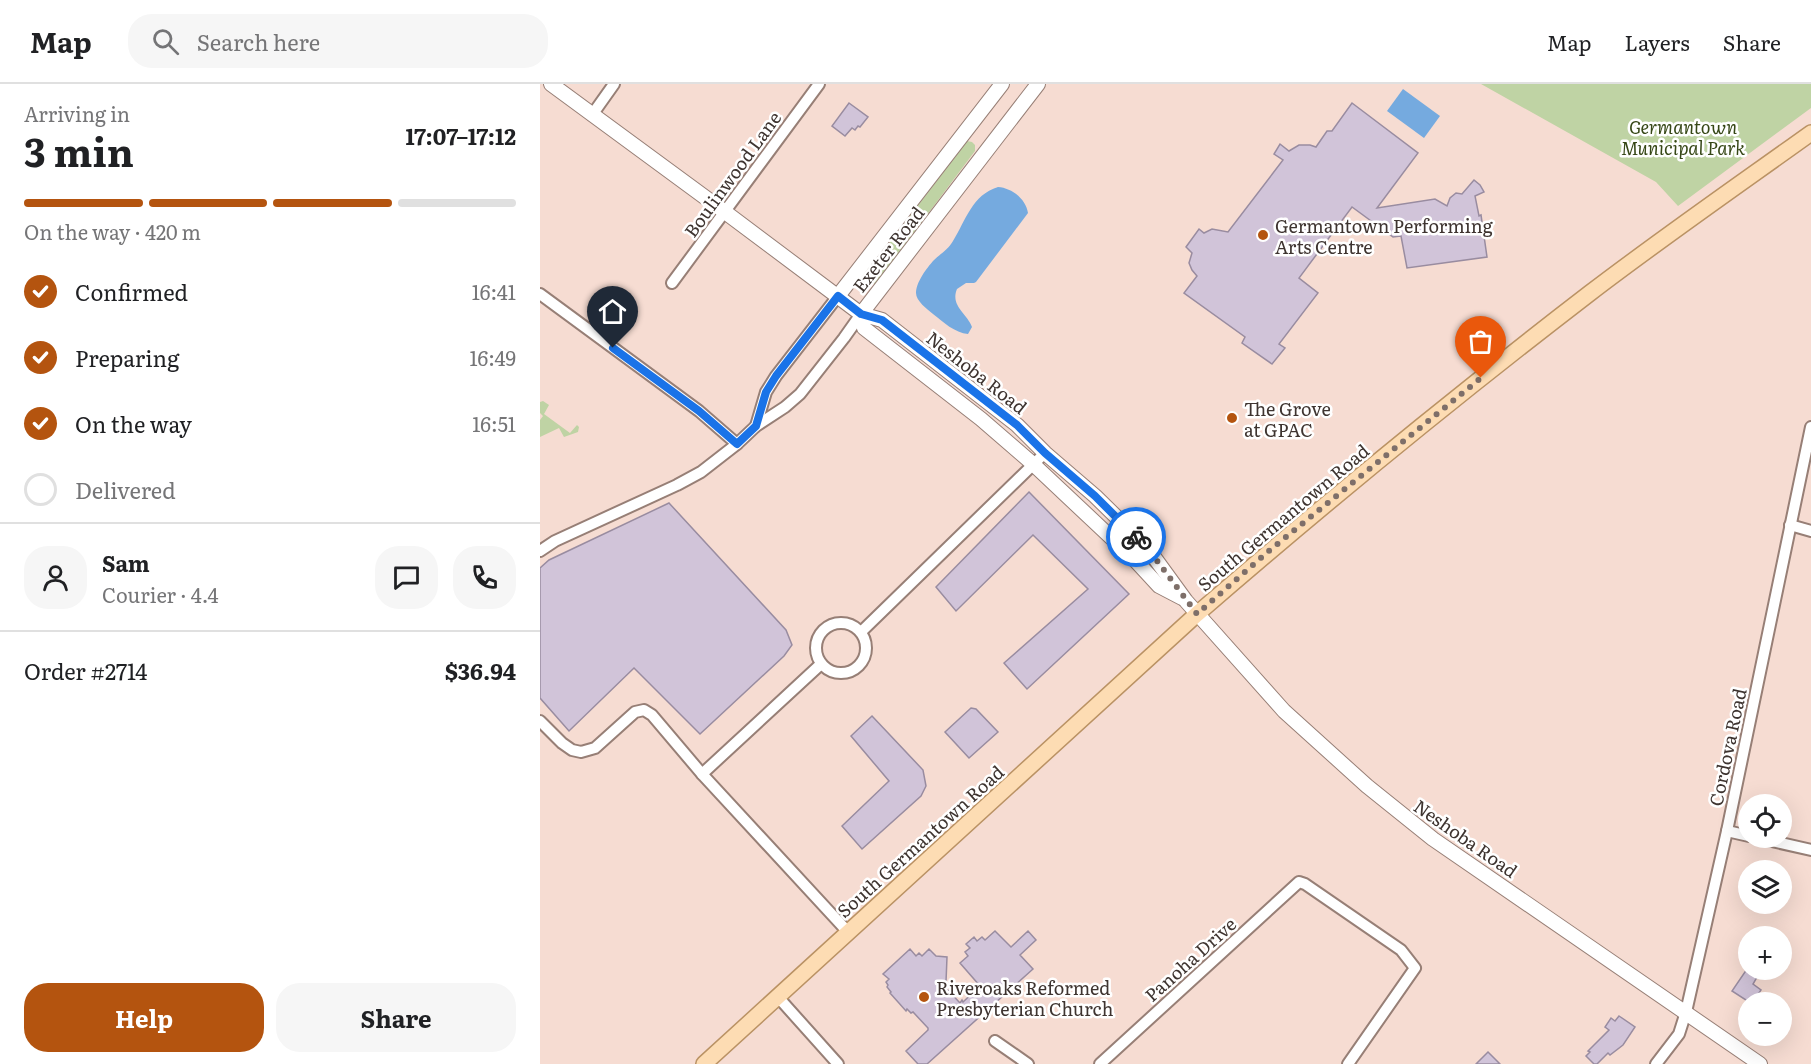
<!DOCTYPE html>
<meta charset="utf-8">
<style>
body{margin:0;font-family:Literata,serif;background:#f6f6f6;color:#202124;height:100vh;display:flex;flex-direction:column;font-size:22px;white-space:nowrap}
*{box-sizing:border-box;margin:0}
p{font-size:20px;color:#757577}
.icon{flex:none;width:33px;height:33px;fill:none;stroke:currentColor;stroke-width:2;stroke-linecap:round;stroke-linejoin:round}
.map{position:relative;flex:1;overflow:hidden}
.side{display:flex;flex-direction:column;background:#fff;width:540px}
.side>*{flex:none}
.fabs{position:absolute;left:1198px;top:710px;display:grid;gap:12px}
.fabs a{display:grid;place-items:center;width:54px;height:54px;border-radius:50%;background:#fff;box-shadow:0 6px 24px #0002;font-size:30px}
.pin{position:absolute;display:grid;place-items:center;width:51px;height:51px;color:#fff;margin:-62px -26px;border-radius:50% 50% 50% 0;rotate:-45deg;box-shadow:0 0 6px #0007}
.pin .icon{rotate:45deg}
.courier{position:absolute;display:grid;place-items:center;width:60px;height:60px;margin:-30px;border:4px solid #1a73e8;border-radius:50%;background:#fff;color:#222;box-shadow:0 2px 8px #0007}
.summary em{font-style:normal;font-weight:700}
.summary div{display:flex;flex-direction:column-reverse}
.summary{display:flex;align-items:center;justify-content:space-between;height:102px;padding:0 24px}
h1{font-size:39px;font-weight:700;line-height:45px}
.bar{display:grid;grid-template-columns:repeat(4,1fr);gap:9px 6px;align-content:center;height:72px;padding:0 24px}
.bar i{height:8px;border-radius:4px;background:#e0e0e0}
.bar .on{background:#b4540f}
.bar p{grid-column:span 4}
.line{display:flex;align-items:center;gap:15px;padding:0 24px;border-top:2px solid #e0e0e0}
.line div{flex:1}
.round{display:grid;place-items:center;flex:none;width:63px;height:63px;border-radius:24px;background:#f6f6f6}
ol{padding:0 24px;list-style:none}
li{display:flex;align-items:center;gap:18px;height:66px}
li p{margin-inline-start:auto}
li .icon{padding:6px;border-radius:50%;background:#b4540f;color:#fff;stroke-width:4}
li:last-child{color:#757577}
li i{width:33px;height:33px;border:3px solid #e0e0e0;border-radius:50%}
.button{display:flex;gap:12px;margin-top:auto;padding:12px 24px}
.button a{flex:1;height:69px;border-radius:24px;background:#b4540f;color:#fff;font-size:24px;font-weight:700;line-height:69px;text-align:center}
.button a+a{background:#f6f6f6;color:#202124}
header{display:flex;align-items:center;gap:36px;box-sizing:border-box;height:84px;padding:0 30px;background:#fff;border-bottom:2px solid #e0e0e0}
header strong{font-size:28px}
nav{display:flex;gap:33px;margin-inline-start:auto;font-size:21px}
.search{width:420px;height:54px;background:#f6f6f6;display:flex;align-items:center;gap:15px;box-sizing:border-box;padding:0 21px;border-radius:24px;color:#757577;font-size:22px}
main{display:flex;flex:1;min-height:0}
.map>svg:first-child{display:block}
.green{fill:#bfd3a4}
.water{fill:#75aadf}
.building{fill:#d1c4d9;stroke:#998ca0;stroke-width:1.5}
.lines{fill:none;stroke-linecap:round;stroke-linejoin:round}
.street-casing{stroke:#977f76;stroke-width:14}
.secondary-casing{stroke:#977f76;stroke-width:16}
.primary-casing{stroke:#ba9264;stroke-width:18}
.street{stroke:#fff;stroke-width:10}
.secondary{stroke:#fff;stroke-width:14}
.primary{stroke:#fddcb3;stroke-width:15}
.done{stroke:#7e6f69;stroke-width:6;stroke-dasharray:0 10.8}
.route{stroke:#1a73e8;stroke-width:8}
.poi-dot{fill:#b4540f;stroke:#fff;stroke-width:2}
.labels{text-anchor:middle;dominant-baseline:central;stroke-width:5;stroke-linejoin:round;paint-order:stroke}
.park-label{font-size:18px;font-style:italic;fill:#364716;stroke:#fff}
.street-label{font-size:18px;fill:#3e3430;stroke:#fff}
.poi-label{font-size:18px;fill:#3e3430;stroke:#fff;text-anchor:start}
</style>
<header>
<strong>Map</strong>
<div class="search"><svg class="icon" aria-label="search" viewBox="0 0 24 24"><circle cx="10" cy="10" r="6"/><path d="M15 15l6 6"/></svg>Search here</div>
<nav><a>Map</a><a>Layers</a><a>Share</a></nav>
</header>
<main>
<section class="side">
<div class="summary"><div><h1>3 min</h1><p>Arriving in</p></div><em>17:07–17:12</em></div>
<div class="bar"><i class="on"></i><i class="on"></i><i class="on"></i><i></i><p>On the way · 420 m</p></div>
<ol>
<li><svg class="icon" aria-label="check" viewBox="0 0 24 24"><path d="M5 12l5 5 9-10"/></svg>Confirmed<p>16:41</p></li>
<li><svg class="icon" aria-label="check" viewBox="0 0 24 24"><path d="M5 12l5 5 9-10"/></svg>Preparing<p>16:49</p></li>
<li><svg class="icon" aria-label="check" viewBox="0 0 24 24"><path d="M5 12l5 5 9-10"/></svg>On the way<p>16:51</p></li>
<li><i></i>Delivered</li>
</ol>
<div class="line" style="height:108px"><a class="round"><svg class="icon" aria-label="person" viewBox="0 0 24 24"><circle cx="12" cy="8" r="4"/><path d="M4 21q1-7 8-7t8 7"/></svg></a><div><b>Sam</b><p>Courier · 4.4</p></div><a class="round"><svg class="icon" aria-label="chat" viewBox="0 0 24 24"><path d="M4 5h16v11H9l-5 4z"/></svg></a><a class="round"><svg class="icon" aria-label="phone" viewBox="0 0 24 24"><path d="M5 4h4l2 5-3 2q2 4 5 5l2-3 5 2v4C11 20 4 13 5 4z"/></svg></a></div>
<div class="line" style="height:78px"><div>Order #2714</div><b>$36.94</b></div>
<div class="button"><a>Help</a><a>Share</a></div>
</section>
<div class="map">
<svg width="1271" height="980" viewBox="0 0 1271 980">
<rect width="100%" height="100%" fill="#f6dcd2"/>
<g class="green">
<polygon points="941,0 1271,0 1271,24 1138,122 1116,98"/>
<polygon points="427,57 432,58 435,61 435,67 336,199 331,201 325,200 323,195 325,191"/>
<polygon points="3,317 9,321 4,330 30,349 37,341 39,343 38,348 24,353 19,344 0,353 0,336 3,332 0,329 0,318"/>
</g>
<g class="water">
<polygon points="863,5 900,32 884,54 847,27"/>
<path d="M458,103C472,104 486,115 488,129L436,198L434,199H426L417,205C410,222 427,229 432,243L428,250C415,249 403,238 393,230C387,225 376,217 376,209C376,198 387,184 393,177C400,170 408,166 413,157C426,136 432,111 458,103Z"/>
</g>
<g class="building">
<polygon points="309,19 328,33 320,43 318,42 315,46 312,44 305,52 292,42"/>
<polygon points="812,19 878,69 837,124 895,115 907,122 910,114 916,109 922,110 934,96 940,101 944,108 935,112 939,132 941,131 947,173 867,184 861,152 853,153 812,123 759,194 778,209 739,260 745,264 732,280 702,259 705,253 644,209 657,192 652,186 649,179 652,169 646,163 659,145 664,149 672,145 688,148 743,76 734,70 740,60 749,67 759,61 770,61 776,63 787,47 792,47"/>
<polygon points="489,408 589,510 487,605 464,579 548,505 493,451 416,527 396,503"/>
<polygon points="129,419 246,546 252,561 244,572 160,650 94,584 29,647 0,614 0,484 9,476"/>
<polygon points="431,624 436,625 458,648 429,674 405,648"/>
<polygon points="332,632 383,686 386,702 381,712 322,765 302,742 349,697 311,652"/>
<polygon points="455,847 471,863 488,847 496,856 480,871 493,885 387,980 378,980 366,967 388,946 388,944 373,928 371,929 367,925 366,927 350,909 351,908 347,903 348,901 346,898 349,895 343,890 370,865 376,872 379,869 382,872 389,865 396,872 407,873 406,898 409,902 406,904 420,919 422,916 423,918 440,902 420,879 428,872 425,868 430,864 426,860 434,853 437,857 442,853 445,856"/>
<polygon points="1207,885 1215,885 1220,888 1213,900 1221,906 1213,918 1209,918 1192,907"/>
<polygon points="1079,932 1095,943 1083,961 1070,971 1068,969 1057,980 1054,980 1046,972 1050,968 1048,967 1069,946 1065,943 1071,934 1075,937"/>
<polygon points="948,968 960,980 936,980"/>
</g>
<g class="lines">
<g class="street-casing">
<g id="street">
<polyline points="52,31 74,0"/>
<polyline points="132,199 279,0"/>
<polyline points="0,210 159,327 197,360"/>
<polyline points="216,342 226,308 236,292 298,212"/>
<polyline points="1250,441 1271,447"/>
<polyline points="0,467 15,457 137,401 161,388 197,360 216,342 245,323 260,310 304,254 321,230"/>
<circle cx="301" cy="564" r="25"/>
<polyline points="321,548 505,369"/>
<polyline points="0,637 22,659 32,666 41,668 55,664 95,628 104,626 112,631 162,690 308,848"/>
<polyline points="162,690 281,580"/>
<polyline points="1187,747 1209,752"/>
<polyline points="1214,753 1271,766"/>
<polyline points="238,913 298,980"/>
<polyline points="455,957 488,980"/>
<polyline points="560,980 759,798 765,800 861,866 875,884 808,980"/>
<polyline points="1116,980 1139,950 1146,928 1187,747 1271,343"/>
</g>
</g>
<g class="secondary-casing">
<g id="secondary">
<polyline points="11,0 185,128 321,230 342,236 477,341 505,369 555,412 606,462 646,517 744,627 827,702 893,755 1220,980"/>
<polyline points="298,212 462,0"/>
<polyline points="321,230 324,244 441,335 493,380 595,476 619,502 642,514"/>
<polyline points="321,230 498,0"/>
</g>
</g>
<g class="primary-casing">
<path id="primary" d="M164,980L657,530C785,419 916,312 1050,209C1122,154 1197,102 1271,49"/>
</g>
<use href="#street" class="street"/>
<use href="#secondary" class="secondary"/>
<use href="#primary" class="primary"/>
</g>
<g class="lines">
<polyline class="done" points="596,453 606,462 657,530 730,466 941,294"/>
<polyline class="route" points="73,264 159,327 197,360 216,342 226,308 236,292 298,212 321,230 342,236 477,341 505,369 555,412 596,453"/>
</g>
<g class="poi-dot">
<circle cx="723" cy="151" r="6"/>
<circle cx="692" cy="334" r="6"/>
<circle cx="384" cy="913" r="6"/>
</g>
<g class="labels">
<g class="park-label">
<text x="1143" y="42">Germantown<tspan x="1143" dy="21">Municipal Park</tspan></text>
</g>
<g class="street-label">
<text transform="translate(192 90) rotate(-54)">Boulinwood Lane</text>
<text transform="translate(348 165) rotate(-52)">Exeter Road</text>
<text transform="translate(437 288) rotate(38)">Neshoba Road</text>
<text transform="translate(743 433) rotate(-40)">South Germantown Road</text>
<text transform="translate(1187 663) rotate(-78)">Cordova Road</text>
<text transform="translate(926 754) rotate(35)">Neshoba Road</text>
<text transform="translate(380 757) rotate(-42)">South Germantown Road</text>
<text transform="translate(650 875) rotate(-42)">Panoha Drive</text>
</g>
<g class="poi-label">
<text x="735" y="141">Germantown Performing<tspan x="735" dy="21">Arts Centre</tspan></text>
<text x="704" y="324">The Grove<tspan x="704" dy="21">at GPAC</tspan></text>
<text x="396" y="903">Riveroaks Reformed<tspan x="396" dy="21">Presbyterian Church</tspan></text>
</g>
</g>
</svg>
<div class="fabs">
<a><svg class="icon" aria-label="locate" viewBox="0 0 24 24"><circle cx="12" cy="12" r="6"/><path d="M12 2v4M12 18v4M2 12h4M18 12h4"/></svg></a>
<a><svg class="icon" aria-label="layers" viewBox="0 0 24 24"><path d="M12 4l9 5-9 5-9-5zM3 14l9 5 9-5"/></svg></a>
<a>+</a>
<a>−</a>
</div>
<div class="pin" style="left:941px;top:294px;background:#ea580c"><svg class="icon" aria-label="bag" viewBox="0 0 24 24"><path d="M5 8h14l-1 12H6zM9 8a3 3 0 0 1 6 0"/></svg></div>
<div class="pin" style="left:73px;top:264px;background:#1f2937"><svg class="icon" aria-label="home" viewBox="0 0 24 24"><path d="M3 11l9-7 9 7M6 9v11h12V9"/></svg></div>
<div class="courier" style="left:596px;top:453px"><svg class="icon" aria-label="bike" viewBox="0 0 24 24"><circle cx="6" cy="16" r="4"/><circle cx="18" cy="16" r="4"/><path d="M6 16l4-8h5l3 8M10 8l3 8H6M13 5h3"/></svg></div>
</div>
</main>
